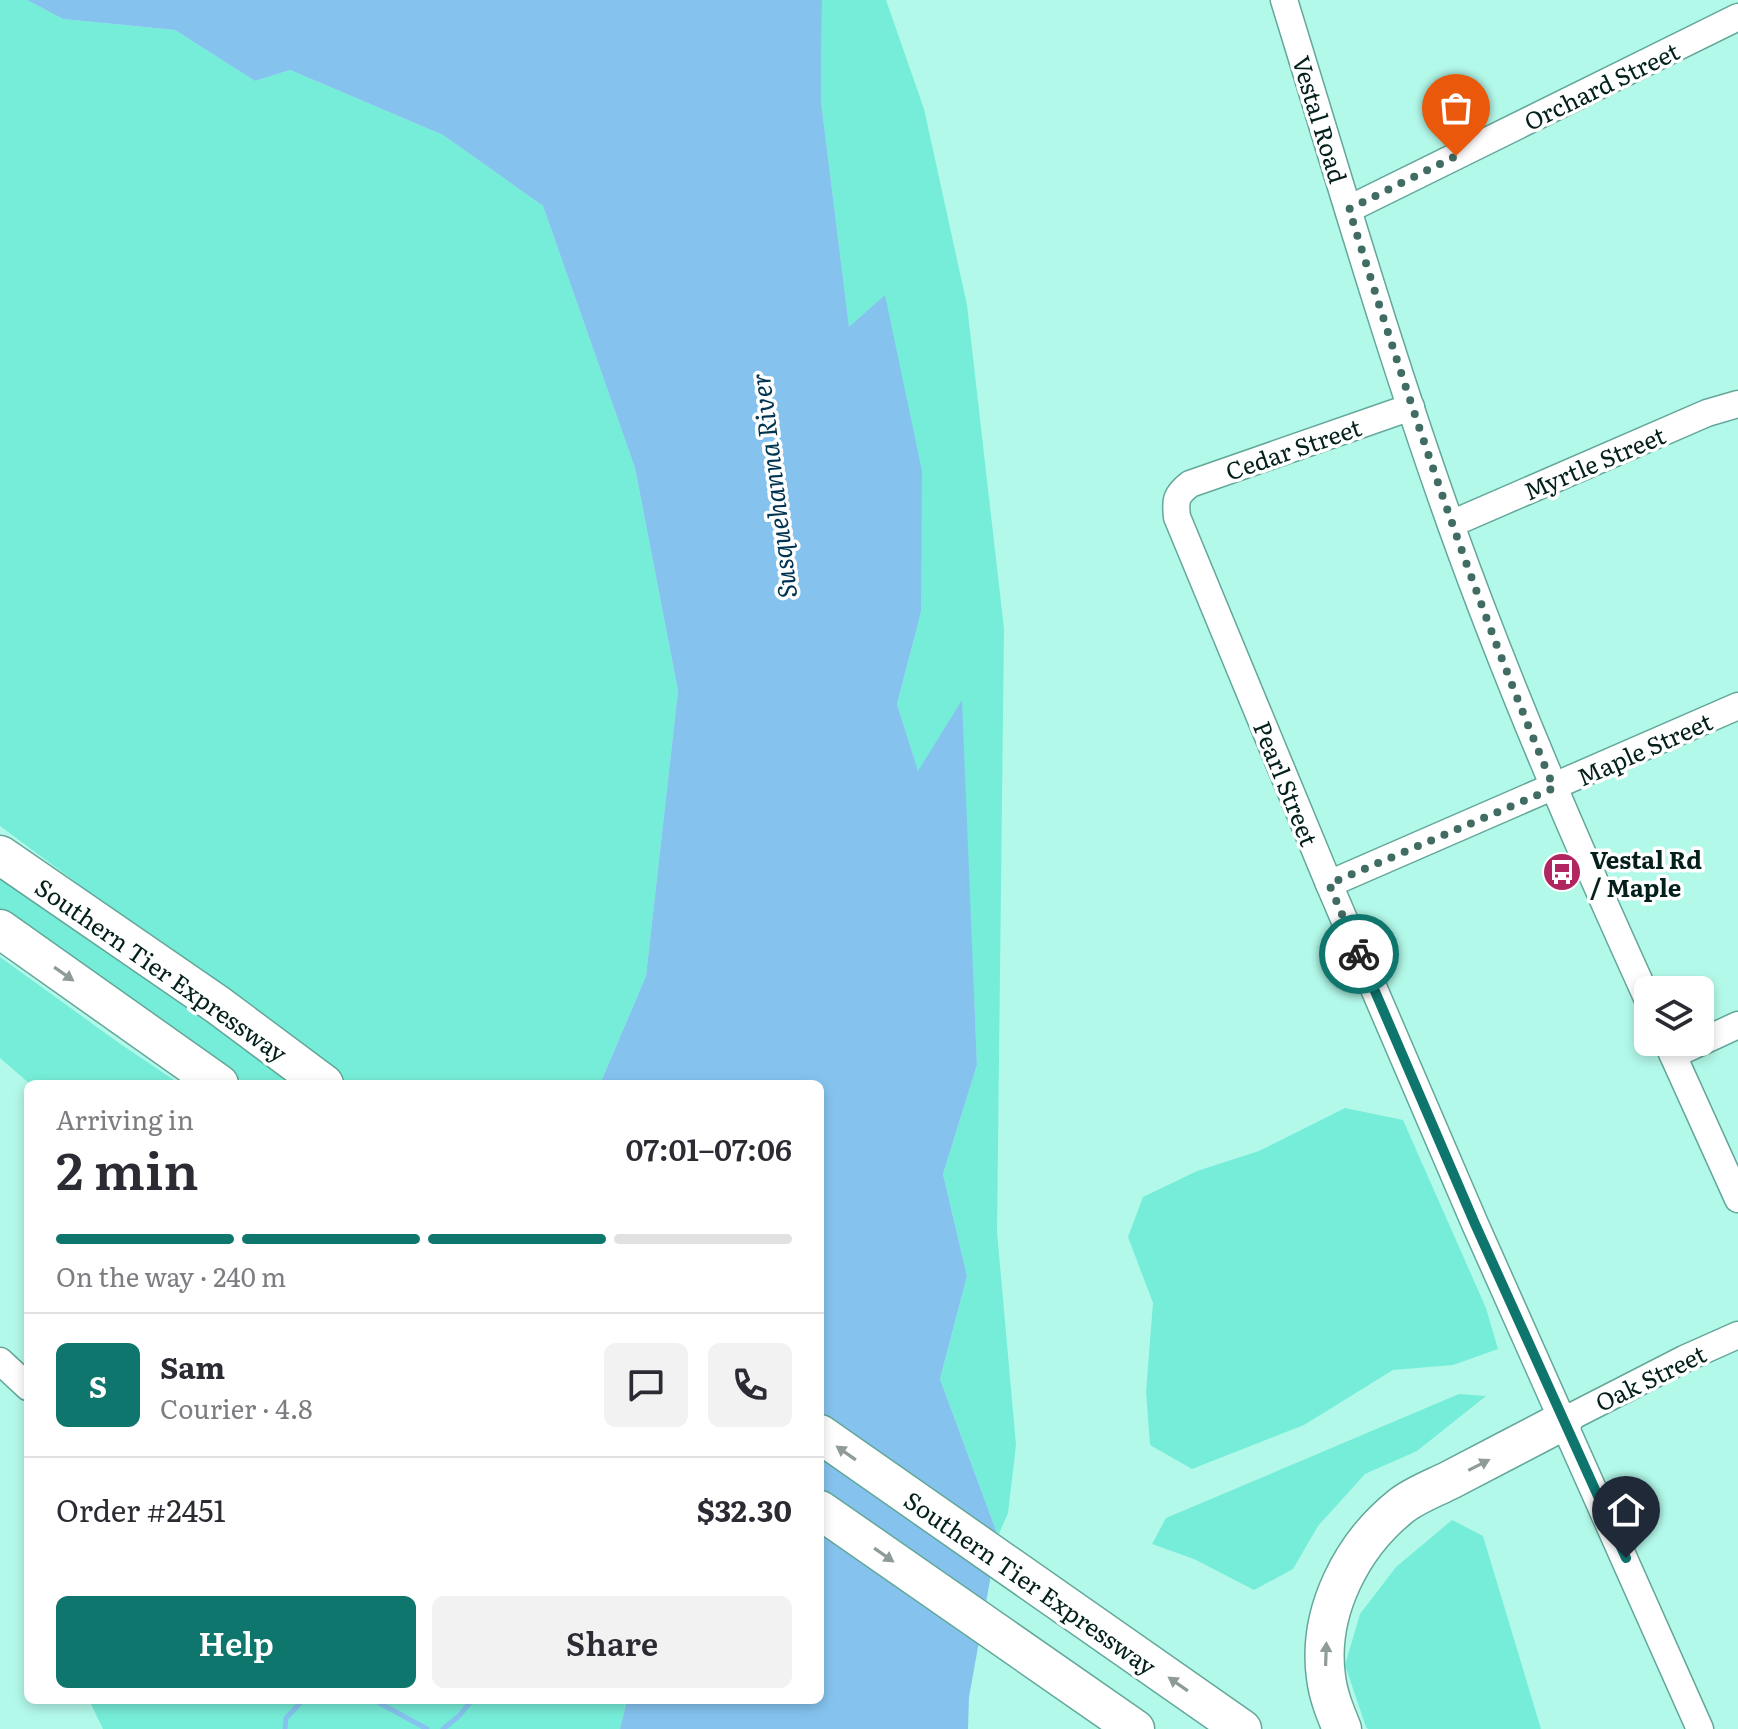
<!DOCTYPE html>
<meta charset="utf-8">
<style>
body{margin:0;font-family:Literata,serif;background:#f2f2f3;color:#2b2b33;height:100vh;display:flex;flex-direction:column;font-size:30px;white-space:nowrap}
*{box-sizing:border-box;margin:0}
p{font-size:26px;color:#7c7c81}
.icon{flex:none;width:44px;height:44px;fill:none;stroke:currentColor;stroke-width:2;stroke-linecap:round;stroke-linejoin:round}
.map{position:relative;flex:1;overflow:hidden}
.panel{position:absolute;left:24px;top:1080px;width:800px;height:624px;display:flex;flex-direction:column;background:#fff;border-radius:12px;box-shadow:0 4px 12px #0003}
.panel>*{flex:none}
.controls{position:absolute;left:1634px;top:976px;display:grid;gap:16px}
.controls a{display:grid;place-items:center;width:80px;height:80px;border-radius:12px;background:#fff;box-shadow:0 4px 12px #0003;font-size:40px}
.pin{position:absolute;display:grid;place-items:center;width:68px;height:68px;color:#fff;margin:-82px -34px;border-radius:50% 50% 50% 0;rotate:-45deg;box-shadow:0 0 8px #0007}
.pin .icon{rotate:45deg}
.courier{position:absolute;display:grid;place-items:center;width:80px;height:80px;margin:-40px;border:6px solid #0f766e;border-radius:50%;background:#fff;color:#222;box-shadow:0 2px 10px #0007}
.overview em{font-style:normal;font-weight:600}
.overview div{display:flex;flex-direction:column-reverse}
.overview{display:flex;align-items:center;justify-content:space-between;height:136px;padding:0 32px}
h1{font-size:52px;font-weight:600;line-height:60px}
.bar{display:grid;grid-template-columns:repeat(4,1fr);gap:12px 8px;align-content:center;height:96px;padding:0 32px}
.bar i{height:10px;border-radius:6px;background:#e1e1e2}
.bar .active{background:#0f766e}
.bar p{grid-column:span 4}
.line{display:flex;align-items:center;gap:20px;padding:0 32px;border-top:2px solid #e1e1e2}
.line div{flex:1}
.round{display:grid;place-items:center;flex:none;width:84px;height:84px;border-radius:12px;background:#f2f2f3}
.button{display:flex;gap:16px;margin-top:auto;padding:16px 32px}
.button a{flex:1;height:92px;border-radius:12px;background:#0f766e;color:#fff;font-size:32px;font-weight:600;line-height:92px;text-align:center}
.button a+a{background:#f2f2f3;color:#2b2b33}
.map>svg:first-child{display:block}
.green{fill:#76edd8}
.water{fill:#85c3ee}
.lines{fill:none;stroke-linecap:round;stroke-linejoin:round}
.stream{stroke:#85c3ee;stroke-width:5}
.minor-casing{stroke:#63a79a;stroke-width:29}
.highway-casing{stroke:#63a79a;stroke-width:41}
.minor{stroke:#fff;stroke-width:26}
.highway{stroke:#fff;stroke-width:38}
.oneway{fill:#8e9b99}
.done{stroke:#416c64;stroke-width:8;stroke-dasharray:0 14.4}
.route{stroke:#0f766e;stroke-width:10}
.labels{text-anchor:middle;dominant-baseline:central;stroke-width:7;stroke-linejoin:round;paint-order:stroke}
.street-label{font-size:24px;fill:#03201c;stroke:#fff}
.poi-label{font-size:24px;font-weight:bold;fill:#03201c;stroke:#fff;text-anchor:start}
.water-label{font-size:26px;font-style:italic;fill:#003451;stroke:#fff}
</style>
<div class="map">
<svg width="1738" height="1729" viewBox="0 0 1738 1729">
<rect width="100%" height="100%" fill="#b3f9ea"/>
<g class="green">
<polygon points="0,0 27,0 63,19 175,30 255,81 290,70 443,135 543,206 635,468 678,691 646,976 600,1084 348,1084 0,826"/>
<polygon points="822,0 886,0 924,109 967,305 1004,629 997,1232 1016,1445 1008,1513 998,1536 940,1379 967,1276 943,1174 977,1065 961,702 918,772 897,704 921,612 885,296 849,328 821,101"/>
<polygon points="0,869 176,1000 298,1084 238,1084 0,916"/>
<polygon points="0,957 119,1043 180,1084 30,1084 0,1058"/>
<polygon points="1345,1108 1403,1120 1486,1308 1498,1349 1453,1365 1393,1370 1304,1425 1192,1469 1150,1445 1146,1392 1153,1303 1128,1237 1143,1197 1197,1171 1259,1151"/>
<polygon points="1459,1394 1486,1396 1417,1451 1365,1474 1318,1526 1293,1569 1254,1590 1194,1559 1152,1544 1166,1518"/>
<polygon points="1452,1520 1483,1536 1541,1729 1368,1729 1366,1727 1345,1665 1360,1614 1396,1567"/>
<polygon points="89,1700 627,1700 620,1729 103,1729"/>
</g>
<polygon class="water" points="27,0 822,0 821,101 849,327 885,295 922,471 921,612 897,704 918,771 962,700 977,1065 943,1174 967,1276 940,1379 998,1536 969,1697 968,1729 620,1729 627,1700 820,1700 820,1084 600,1084 646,976 678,691 635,468 543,206 443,135 290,70 255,81 175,30 63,19"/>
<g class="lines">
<g class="stream">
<polyline points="374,1700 427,1729"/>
<polyline points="285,1729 286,1718 303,1700"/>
<polyline points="443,1729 459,1716 472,1700"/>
</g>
<g class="minor-casing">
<g id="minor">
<path d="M1284,0C1338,175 1389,352 1451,525C1509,687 1577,844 1648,1000"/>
<polyline points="1349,209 1738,17"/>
<path d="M1411,407L1190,484C1176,495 1175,500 1177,517L1329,884L1475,1224L1700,1729"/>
<polyline points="1451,524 1707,413 1738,404"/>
<polyline points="1329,884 1738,706"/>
<polyline points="1667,1042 1738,1199"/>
<polyline points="1673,1055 1738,1025"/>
<polyline points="0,1361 28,1387"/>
<polyline points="1563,1421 1684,1359 1738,1335"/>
</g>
</g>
<g class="highway-casing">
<g id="highway">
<polyline points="0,855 218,1005 324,1084"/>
<polyline points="0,929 219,1084"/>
<polyline points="820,1434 1242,1729"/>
<polyline points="820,1510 1135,1729"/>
<path d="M1342,1729C1335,1712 1328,1695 1326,1677C1317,1612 1352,1545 1401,1506C1415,1495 1434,1488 1450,1480C1488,1460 1525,1441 1563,1421"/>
</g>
</g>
<use href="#minor" class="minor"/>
<use href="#highway" class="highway"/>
</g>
<defs><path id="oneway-solid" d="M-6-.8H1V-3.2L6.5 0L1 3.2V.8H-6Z" transform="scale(2)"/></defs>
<g class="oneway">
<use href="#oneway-solid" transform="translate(64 974) rotate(35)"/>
<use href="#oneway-solid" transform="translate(846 1453) rotate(-145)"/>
<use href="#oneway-solid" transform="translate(1479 1465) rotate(-27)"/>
<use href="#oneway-solid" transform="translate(884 1555) rotate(35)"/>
<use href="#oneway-solid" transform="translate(1326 1654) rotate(-88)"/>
<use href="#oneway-solid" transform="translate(1178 1684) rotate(-145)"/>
</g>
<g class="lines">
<path class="done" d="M1359,954L1329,884L1554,788C1474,599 1410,405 1349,209L1456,156"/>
<polyline class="route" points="1359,954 1475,1224 1626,1558"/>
</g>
<defs>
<g id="bus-disc" transform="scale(2)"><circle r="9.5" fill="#b12561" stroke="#fff"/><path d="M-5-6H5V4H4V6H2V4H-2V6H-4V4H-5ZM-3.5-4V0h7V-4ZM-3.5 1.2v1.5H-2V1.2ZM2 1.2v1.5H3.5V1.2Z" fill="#fff"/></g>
</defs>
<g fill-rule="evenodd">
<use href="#bus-disc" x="1562" y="872"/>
</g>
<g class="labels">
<g class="street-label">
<text transform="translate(1601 85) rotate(-26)">Orchard Street</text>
<text transform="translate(1321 119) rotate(73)">Vestal Road</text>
<text transform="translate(1293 448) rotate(-19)">Cedar Street</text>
<text transform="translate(1594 462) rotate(-23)">Myrtle Street</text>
<text transform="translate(1644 748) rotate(-24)">Maple Street</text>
<text transform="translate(1287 783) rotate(68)">Pearl Street</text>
<text transform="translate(162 969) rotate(35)">Southern Tier Expressway</text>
<text transform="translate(1650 1377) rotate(-26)">Oak Street</text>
<text transform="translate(1031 1582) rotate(35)">Southern Tier Expressway</text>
</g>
<g class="poi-label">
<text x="1590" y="858">Vestal Rd<tspan x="1590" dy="28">/ Maple</tspan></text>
</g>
<g class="water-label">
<text transform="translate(772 486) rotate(-97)">Susquehanna River</text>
</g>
</g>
</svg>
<div class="controls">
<a><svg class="icon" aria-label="layers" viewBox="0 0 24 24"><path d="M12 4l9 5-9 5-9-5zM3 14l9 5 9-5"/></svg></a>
</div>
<div class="pin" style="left:1456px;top:156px;background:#ea580c"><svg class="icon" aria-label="bag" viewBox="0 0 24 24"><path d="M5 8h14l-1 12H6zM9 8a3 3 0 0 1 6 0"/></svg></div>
<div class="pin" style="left:1626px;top:1558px;background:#1f2937"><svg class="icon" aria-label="home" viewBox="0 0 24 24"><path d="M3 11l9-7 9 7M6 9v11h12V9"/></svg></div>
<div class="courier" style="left:1359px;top:954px"><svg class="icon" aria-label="bike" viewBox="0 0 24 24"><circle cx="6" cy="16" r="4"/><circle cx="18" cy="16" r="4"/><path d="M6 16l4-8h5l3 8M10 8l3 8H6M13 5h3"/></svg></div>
<section class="panel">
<div class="overview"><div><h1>2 min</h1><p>Arriving in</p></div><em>07:01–07:06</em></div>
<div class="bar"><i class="active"></i><i class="active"></i><i class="active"></i><i></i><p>On the way · 240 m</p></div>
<div class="line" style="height:144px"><b class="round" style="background:#0f766e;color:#fff">S</b><div><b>Sam</b><p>Courier · 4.8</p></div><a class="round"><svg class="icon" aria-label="chat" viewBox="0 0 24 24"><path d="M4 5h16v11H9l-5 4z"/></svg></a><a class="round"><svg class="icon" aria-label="phone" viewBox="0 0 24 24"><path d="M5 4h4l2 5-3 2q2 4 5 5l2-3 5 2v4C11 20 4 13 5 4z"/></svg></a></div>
<div class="line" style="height:104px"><div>Order #2451</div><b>$32.30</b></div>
<div class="button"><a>Help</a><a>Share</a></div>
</section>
</div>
